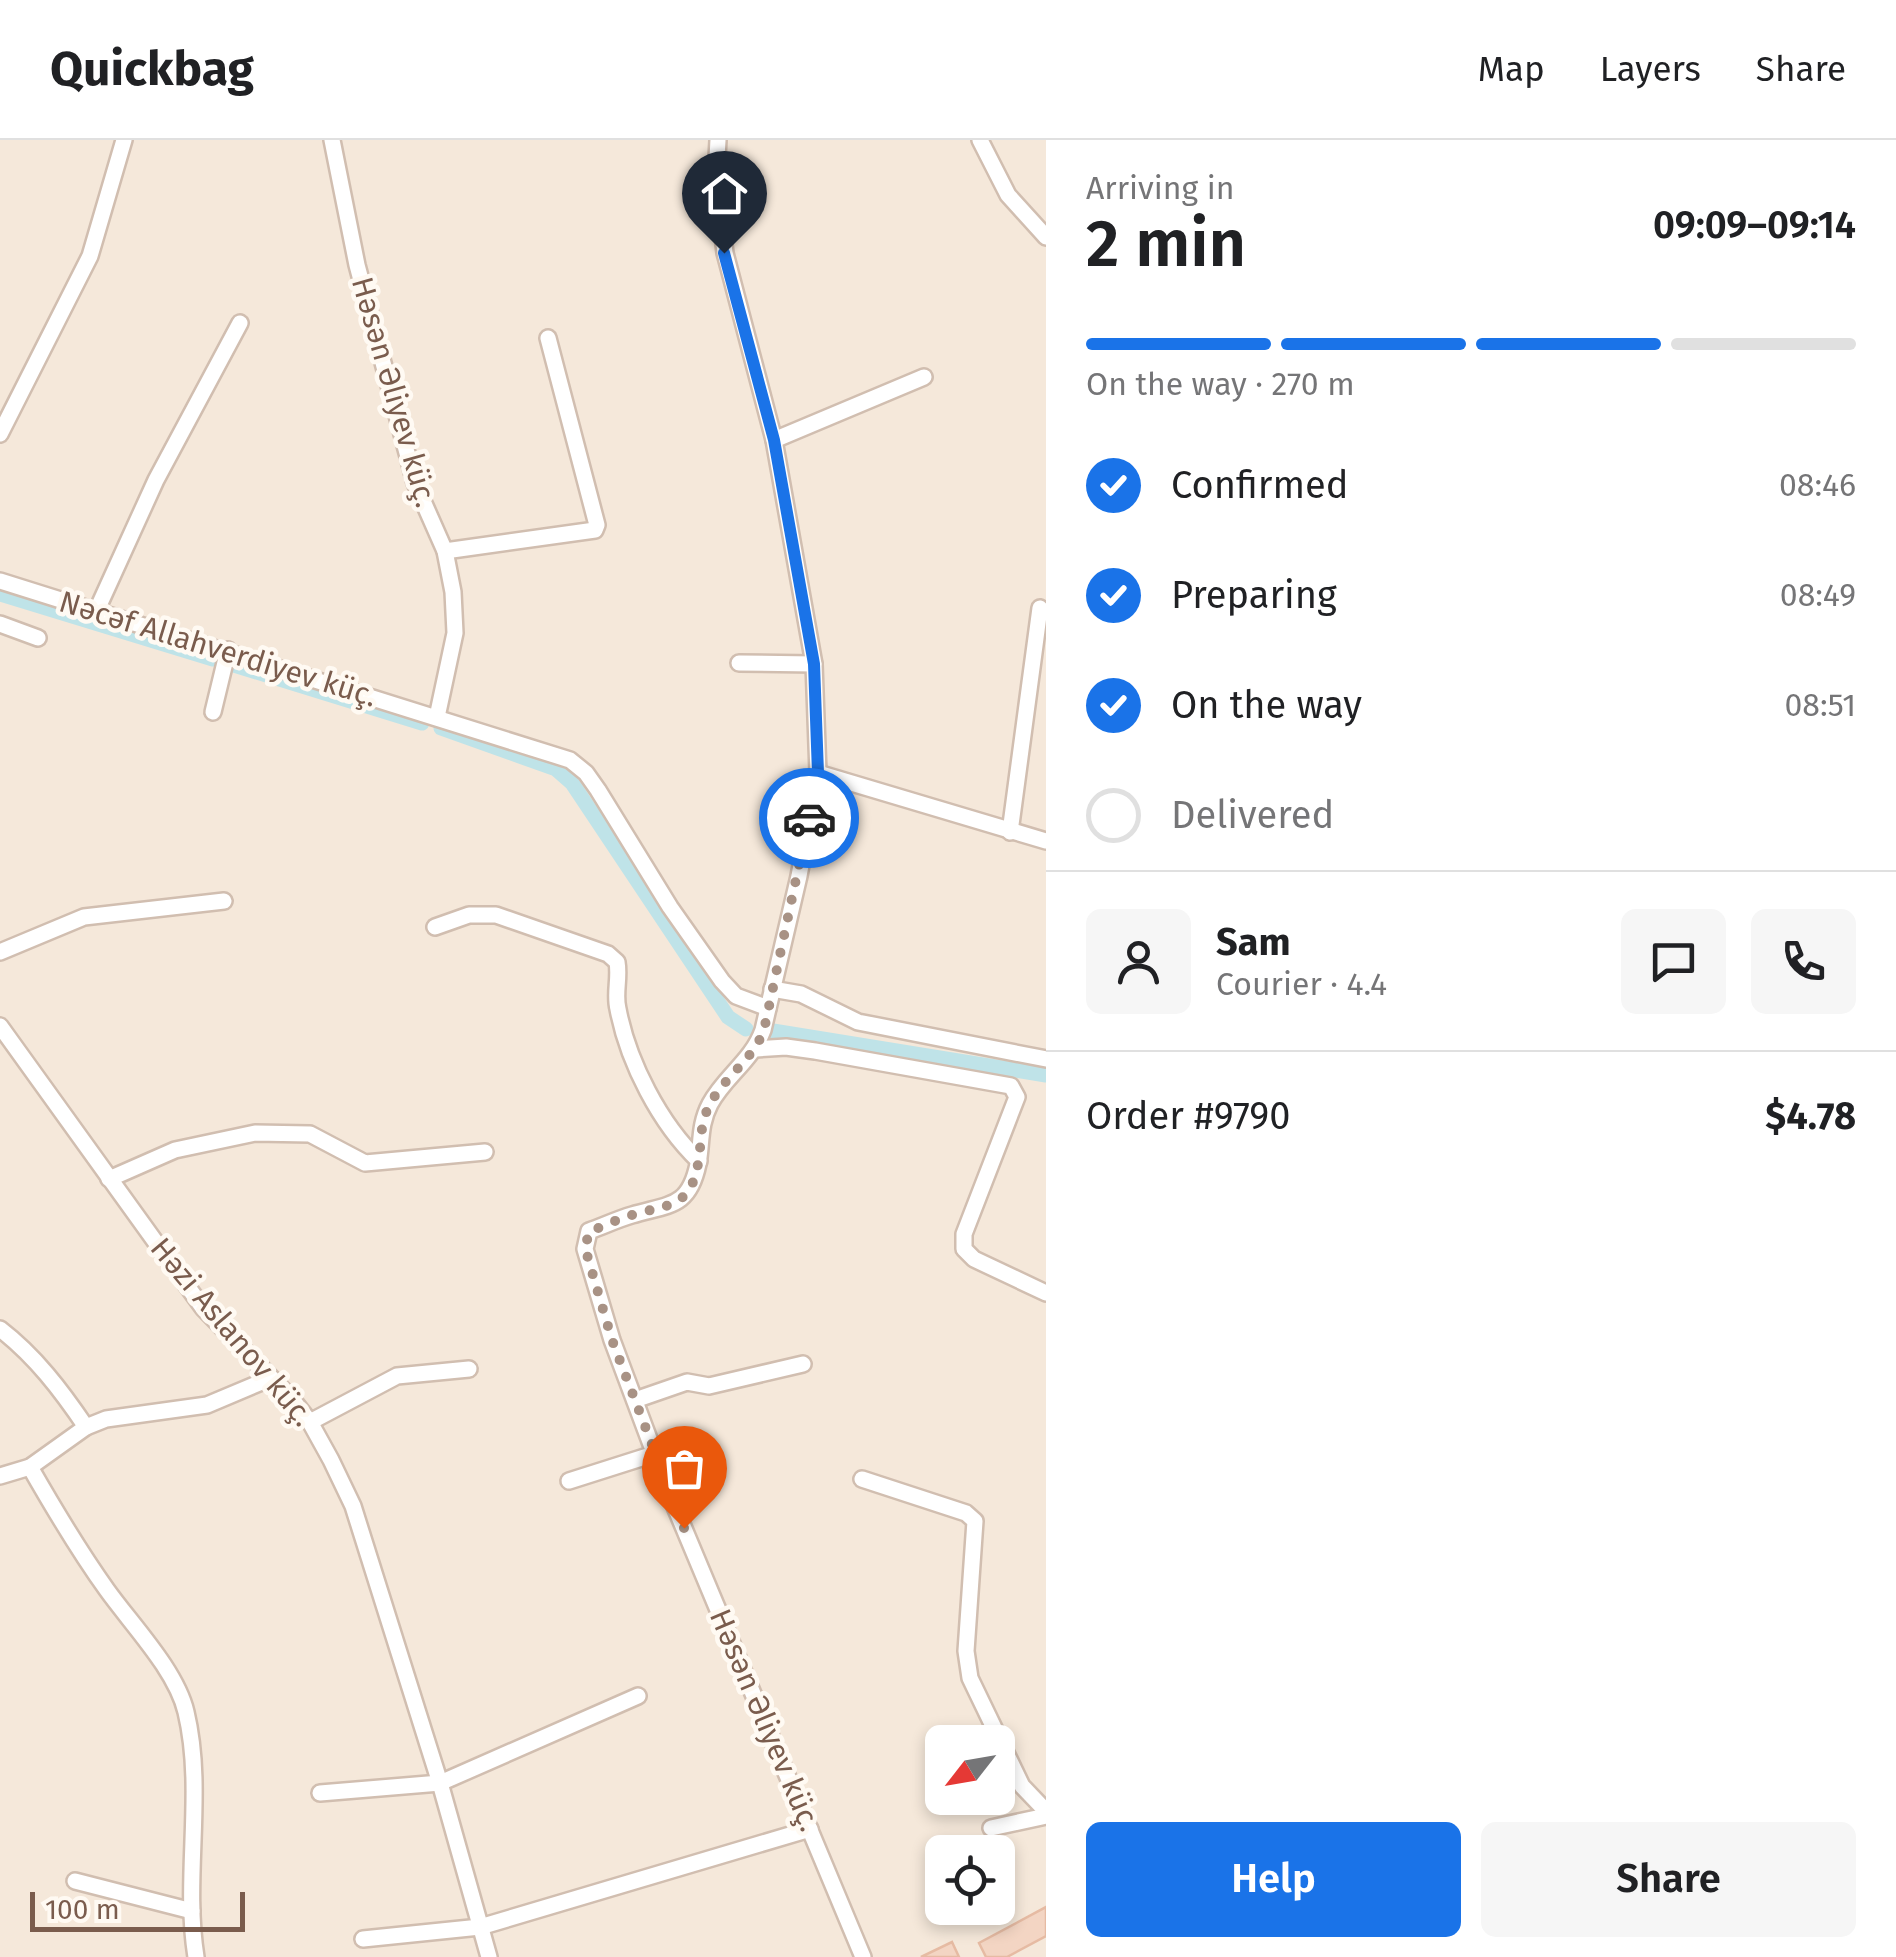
<!DOCTYPE html>
<meta charset="utf-8">
<style>
body{margin:0;font-family:"Fira Sans",sans-serif;background:#f6f6f6;color:#202124;height:100vh;display:flex;flex-direction:column;font-size:38px;white-space:nowrap}
*{box-sizing:border-box;margin:0}
p{font-size:32px;color:#757577}
.icon{flex:none;width:55px;height:55px;fill:none;stroke:currentColor;stroke-width:2;stroke-linecap:round;stroke-linejoin:round}
.map{position:relative;flex:1;overflow:hidden}
.panel{display:flex;flex-direction:column;background:#fff;width:850px}
.panel>*{flex:none}
.needle{width:65px;rotate:239deg}
.buttons{position:absolute;left:925px;top:1585px;display:grid;gap:20px}
.buttons a{display:grid;place-items:center;width:90px;height:90px;border-radius:15px;background:#fff;box-shadow:0 5px 15px #0003;font-size:50px}
.scale{position:absolute;left:30px;bottom:25px;width:215px;box-sizing:border-box;padding-left:10px;border:5px solid #7a5c4d;border-top:0;font-size:28px;line-height:35px;white-space:nowrap;color:#7a5c4d;-webkit-text-stroke:8px #fffaf3;paint-order:stroke}
.pin{position:absolute;display:grid;place-items:center;width:85px;height:85px;color:#fff;margin:-102px -42px;border-radius:50% 50% 50% 0;rotate:-45deg;box-shadow:0 0 10px #0007}
.pin .icon{rotate:45deg}
.courier{position:absolute;display:grid;place-items:center;width:100px;height:100px;margin:-50px;border:8px solid #1a73e8;border-radius:50%;background:#fff;color:#222;box-shadow:0 2px 12px #0007}
.head em{font-style:normal;font-weight:600}
.head div{display:flex;flex-direction:column-reverse}
.head{display:flex;align-items:center;justify-content:space-between;height:170px;padding:0 40px}
h1{font-size:65px;font-weight:600;line-height:75px}
.bar{display:grid;grid-template-columns:repeat(4,1fr);gap:15px 10px;align-content:center;height:120px;padding:0 40px}
.bar i{height:12px;border-radius:8px;background:#e0e0e0}
.bar .current{background:#1a73e8}
.bar p{grid-column:span 4}
.line{display:flex;align-items:center;gap:25px;padding:0 40px;border-top:2px solid #e0e0e0}
.line div{flex:1}
.round{display:grid;place-items:center;flex:none;width:105px;height:105px;border-radius:15px;background:#f6f6f6}
ol{padding:0 40px;list-style:none}
li{display:flex;align-items:center;gap:30px;height:110px}
li p{margin-inline-start:auto}
li .icon{padding:10px;border-radius:50%;background:#1a73e8;color:#fff;stroke-width:4}
li:last-child{color:#757577}
li i{width:55px;height:55px;border:5px solid #e0e0e0;border-radius:50%}
.primary-button{display:flex;gap:20px;margin-top:auto;padding:20px 40px}
.primary-button a{flex:1;height:115px;border-radius:15px;background:#1a73e8;color:#fff;font-size:40px;font-weight:600;line-height:115px;text-align:center}
.primary-button a+a{background:#f6f6f6;color:#202124}
header{display:flex;align-items:center;gap:60px;box-sizing:border-box;height:140px;padding:0 50px;background:#fff;border-bottom:2px solid #e0e0e0}
header strong{font-size:48px}
nav{display:flex;gap:55px;margin-inline-start:auto;font-size:35px}
main{display:flex;flex:1;min-height:0}
.map>svg:first-child{display:block}
.residential{fill:#f5e8da;fill-rule:evenodd}
.lines{fill:none;stroke-linecap:round;stroke-linejoin:round}
.canal{stroke:#bfe3e8;stroke-width:15}
.building{fill:#f3d5c3;stroke:#e6bba3;stroke-width:2.5}
.minor-casing{stroke:#d1beb0;stroke-width:20}
.minor{stroke:#fff;stroke-width:15}
.done{stroke:#a89285;stroke-width:10;stroke-dasharray:0 18}
.route{stroke:#1a73e8;stroke-width:12}
.labels{text-anchor:middle;dominant-baseline:central;stroke-width:9;stroke-linejoin:round;paint-order:stroke}
.street-label{font-size:30px;fill:#7a5c4d;stroke:#fffaf3}
</style>
<header>
<strong>Quickbag</strong>
<nav><a>Map</a><a>Layers</a><a>Share</a></nav>
</header>
<main>
<div class="map">
<svg width="1046" height="1817" viewBox="0 0 1046 1817">
<rect width="100%" height="100%" fill="#fdf6ec"/>
<path class="residential" d="M0,0H1046V1817H0ZM942,1602H998V1658H942ZM942,1712H998V1768H942Z"/>
<g class="lines">
<g class="canal">
<polyline points="0,454 213,519"/>
<polyline points="234,525 422,583"/>
<polyline points="441,588 556,629 572,643 728,877 746,889"/>
<polyline points="773,891 1046,935"/>
</g>
</g>
<g class="building">
<polygon points="1046,1767 1046,1796 1007,1817 986,1817 979,1803"/>
<polygon points="952,1802 959,1817 921,1817"/>
</g>
<g class="lines">
<g class="minor-casing">
<g id="minor">
<polyline points="332,0 357,125 415,343 445,411 453,452 455,493 437,577"/>
<path d="M718,0L716,35L725,113L774,300L814,524L818,633L799,736L763,890C752,921 725,936 710,964C699,985 702,1002 698,1024C689,1068 669,1064 632,1075C618,1079 603,1086 589,1091L585,1109L612,1200L670,1355L863,1817"/>
<polyline points="980,0 1008,55 1046,97"/>
<polyline points="0,294 90,116 124,0"/>
<polyline points="774,300 924,237"/>
<polyline points="445,411 595,390 597,385 548,198"/>
<polyline points="0,441 570,620 586,633 598,650 670,767 722,841 736,856 768,868"/>
<polyline points="96,472 156,340 240,183"/>
<polyline points="0,484 38,498"/>
<polyline points="739,523 814,524"/>
<polyline points="213,572 228,510"/>
<polyline points="818,633 1046,701"/>
<polyline points="1010,692 1040,468"/>
<path d="M435,787L469,775H496L608,814L617,822C620,838 614,854 618,869C628,922 660,984 699,1021"/>
<polyline points="0,812 84,777 224,761"/>
<polyline points="772,849 801,854 858,882 1046,919"/>
<polyline points="0,886 203,1168 292,1259 310,1282 331,1320 353,1366 440,1643 489,1817"/>
<polyline points="756,909 786,907 815,911 1011,946 1017,957 964,1094 964,1109 974,1119 1046,1153"/>
<polyline points="109,1039 175,1010 255,993 310,994 365,1023 485,1012"/>
<path d="M0,1189C35,1216 61,1250 86,1287"/>
<polyline points="635,1260 687,1242 709,1246 803,1224"/>
<polyline points="310,1282 397,1236 469,1229"/>
<path d="M30,1327C54,1369 79,1411 107,1450C132,1485 176,1530 186,1572C205,1651 183,1737 196,1817"/>
<polyline points="0,1336 30,1327 86,1287 106,1279 207,1265 271,1238"/>
<polyline points="862,1339 966,1373 975,1381 966,1511 970,1538 1022,1646 1046,1671"/>
<polyline points="569,1341 654,1314"/>
<polyline points="320,1653 440,1643 638,1556"/>
<polyline points="991,1688 1046,1676"/>
<polyline points="75,1741 192,1771"/>
<polyline points="363,1799 480,1787 810,1689"/>
</g>
</g>
<use href="#minor" class="minor"/>
</g>
<g class="lines">
<path class="done" d="M684,1388L612,1200L585,1108L589,1092C603,1086 618,1079 632,1075C669,1064 690,1068 698,1024C702,1002 699,985 710,964C725,936 752,921 764,890L809,678"/>
<polyline class="route" points="724,113 774,300 814,524 818,633 809,678"/>
</g>
<g class="labels">
<g class="street-label">
<text transform="translate(394 252) rotate(74)">Həsən Əliyev küç.</text>
<text transform="translate(218 509) rotate(17)">Nəcəf Allahverdiyev küç.</text>
<text transform="translate(232 1192) rotate(50)">Həzi Aslanov küç.</text>
<text transform="translate(765 1580) rotate(67)">Həsən Əliyev küç.</text>
</g>
</g>
</svg>
<div class="buttons">
<a><svg class="needle" viewBox="-14 -14 28 28"><path d="M0-13l5 13h-10z" fill="#e53935"/><path d="M0 13l5-13h-10z" fill="#757577"/></svg></a>
<a><svg class="icon" aria-label="locate" viewBox="0 0 24 24"><circle cx="12" cy="12" r="6"/><path d="M12 2v4M12 18v4M2 12h4M18 12h4"/></svg></a>
</div>
<div class="scale">100 m</div>
<div class="pin" style="left:684px;top:1388px;background:#ea580c"><svg class="icon" aria-label="bag" viewBox="0 0 24 24"><path d="M5 8h14l-1 12H6zM9 8a3 3 0 0 1 6 0"/></svg></div>
<div class="pin" style="left:724px;top:113px;background:#1f2937"><svg class="icon" aria-label="home" viewBox="0 0 24 24"><path d="M3 11l9-7 9 7M6 9v11h12V9"/></svg></div>
<div class="courier" style="left:809px;top:678px"><svg class="icon" aria-label="car" viewBox="0 0 24 24"><path d="M5 17H2v-5l4-1 3-4h7l3 4 3 1v5h-3M9 17h6M6 11h13"/><circle cx="7" cy="17" r="2"/><circle cx="17" cy="17" r="2"/></svg></div>
</div>
<section class="panel">
<div class="head"><div><h1>2 min</h1><p>Arriving in</p></div><em>09:09–09:14</em></div>
<div class="bar"><i class="current"></i><i class="current"></i><i class="current"></i><i></i><p>On the way · 270 m</p></div>
<ol>
<li><svg class="icon" aria-label="check" viewBox="0 0 24 24"><path d="M5 12l5 5 9-10"/></svg>Confirmed<p>08:46</p></li>
<li><svg class="icon" aria-label="check" viewBox="0 0 24 24"><path d="M5 12l5 5 9-10"/></svg>Preparing<p>08:49</p></li>
<li><svg class="icon" aria-label="check" viewBox="0 0 24 24"><path d="M5 12l5 5 9-10"/></svg>On the way<p>08:51</p></li>
<li><i></i>Delivered</li>
</ol>
<div class="line" style="height:180px"><a class="round"><svg class="icon" aria-label="person" viewBox="0 0 24 24"><circle cx="12" cy="8" r="4"/><path d="M4 21q1-7 8-7t8 7"/></svg></a><div><b>Sam</b><p>Courier · 4.4</p></div><a class="round"><svg class="icon" aria-label="chat" viewBox="0 0 24 24"><path d="M4 5h16v11H9l-5 4z"/></svg></a><a class="round"><svg class="icon" aria-label="phone" viewBox="0 0 24 24"><path d="M5 4h4l2 5-3 2q2 4 5 5l2-3 5 2v4C11 20 4 13 5 4z"/></svg></a></div>
<div class="line" style="height:130px"><div>Order #9790</div><b>$4.78</b></div>
<div class="primary-button"><a>Help</a><a>Share</a></div>
</section>
</main>
